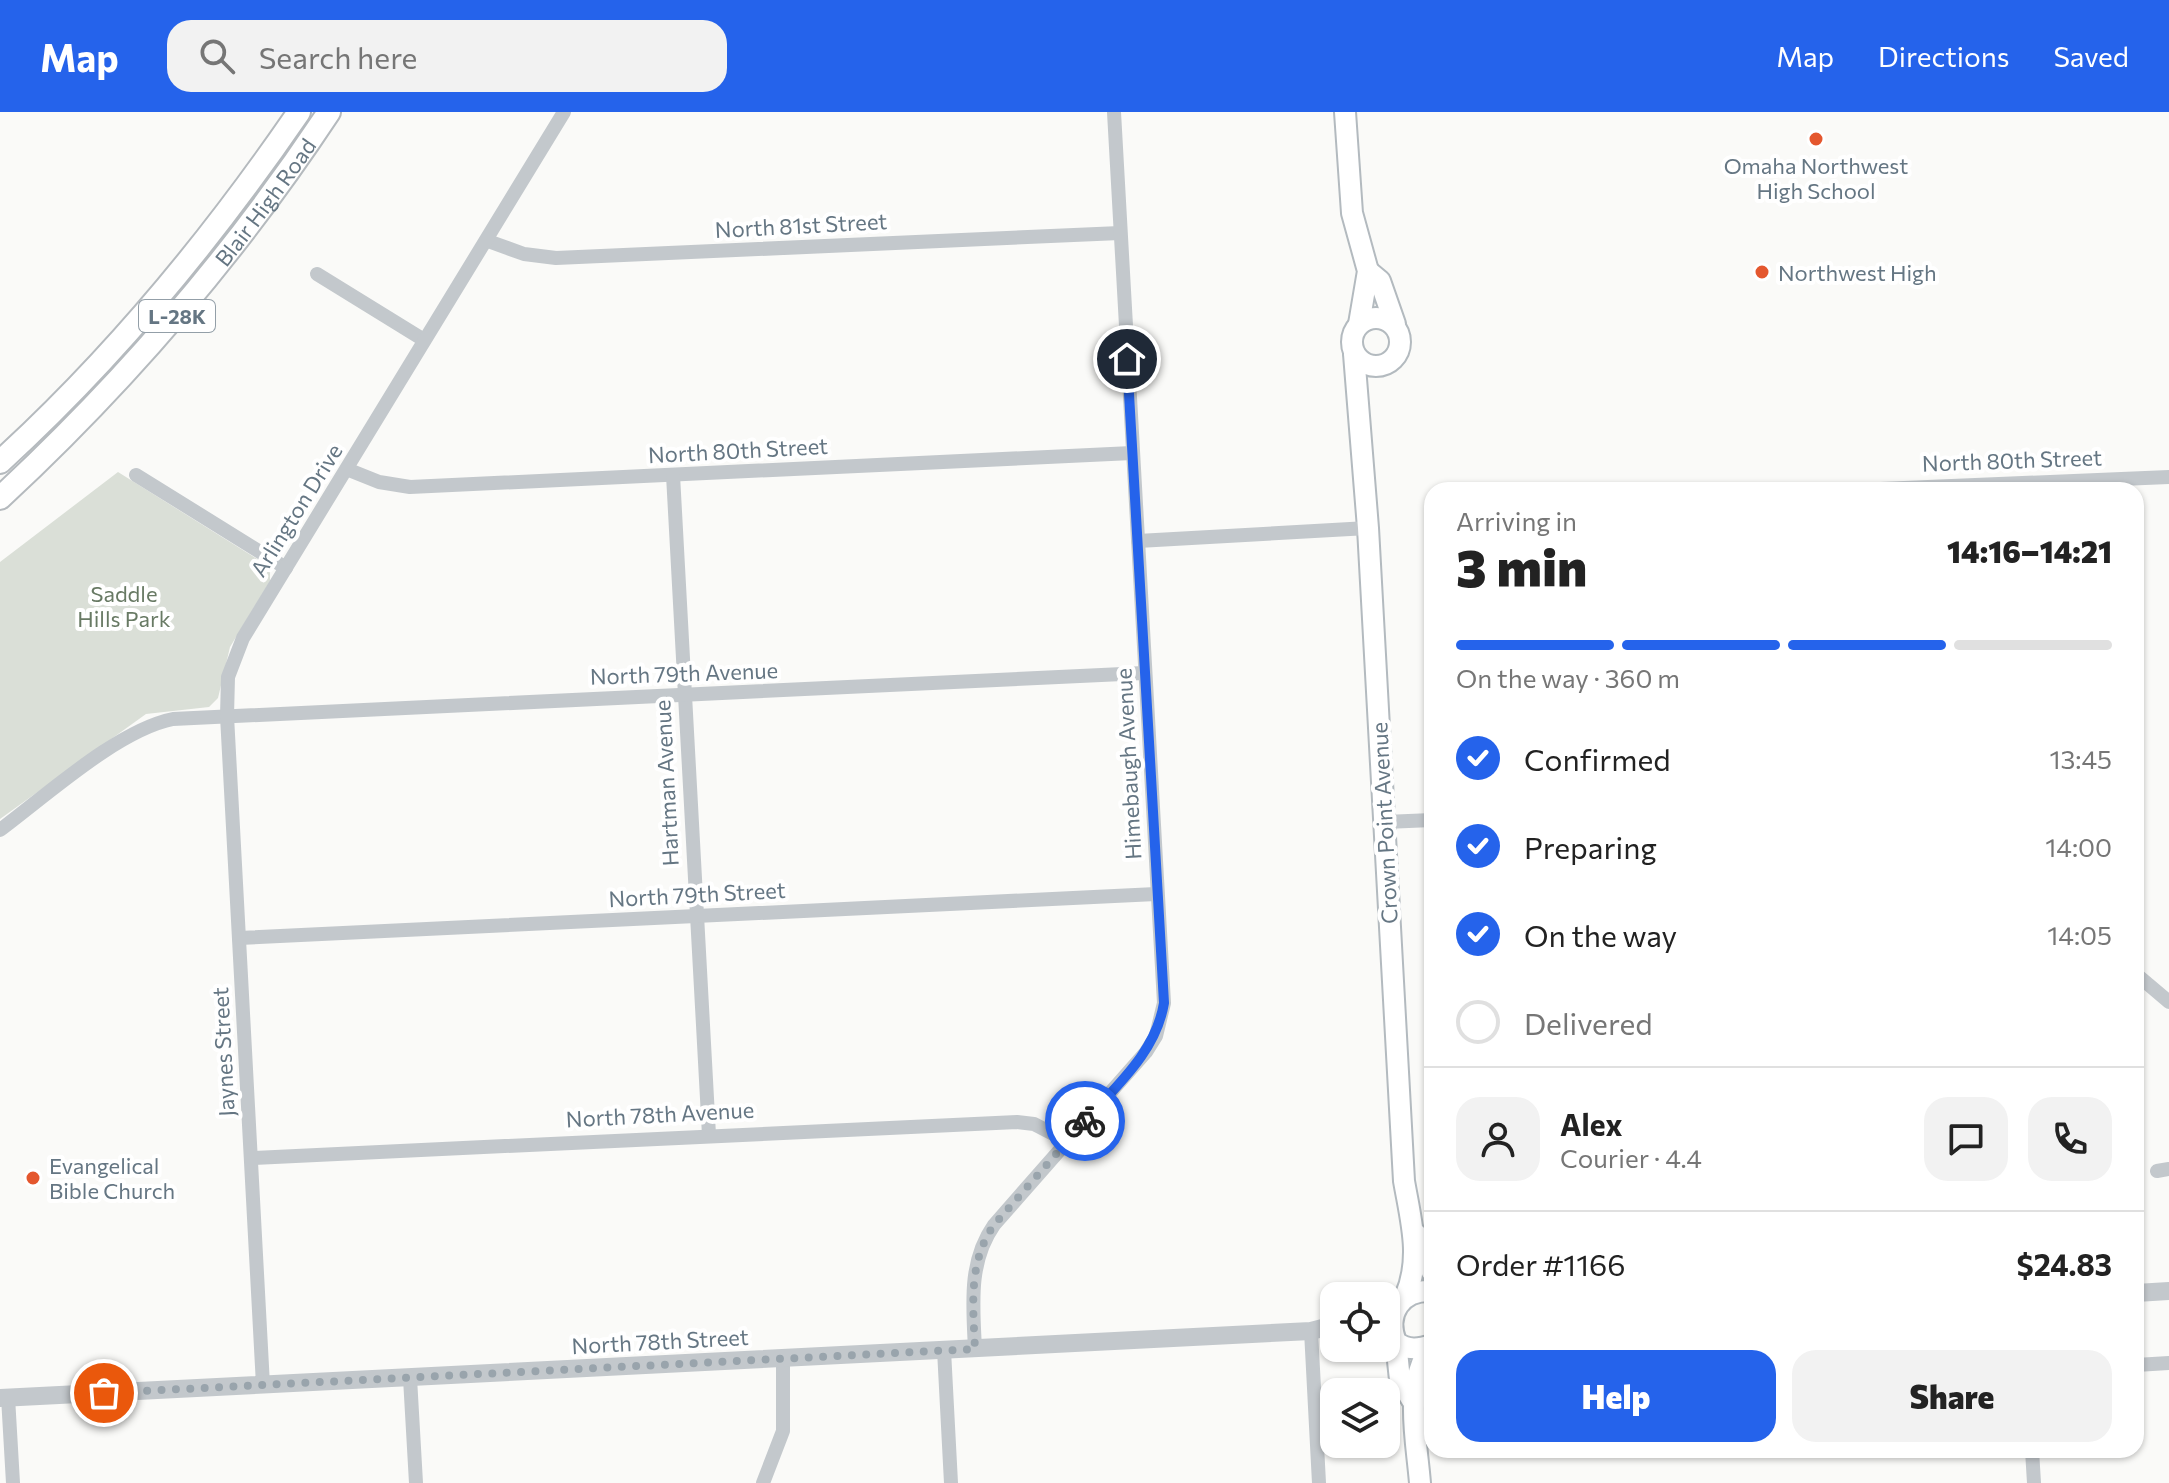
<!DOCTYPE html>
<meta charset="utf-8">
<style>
body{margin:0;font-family:Commissioner,sans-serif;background:#f2f2f2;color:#222;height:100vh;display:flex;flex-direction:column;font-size:30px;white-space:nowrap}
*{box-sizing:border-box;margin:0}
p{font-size:26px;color:#767676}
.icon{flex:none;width:44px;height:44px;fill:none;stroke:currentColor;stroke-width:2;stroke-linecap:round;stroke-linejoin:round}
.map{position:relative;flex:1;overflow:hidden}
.drawer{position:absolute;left:1424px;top:370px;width:720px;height:976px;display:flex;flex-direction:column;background:#fff;border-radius:24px;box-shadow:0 2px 6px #0004}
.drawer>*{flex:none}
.controls{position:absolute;left:1320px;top:1170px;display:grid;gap:16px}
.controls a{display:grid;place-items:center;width:80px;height:80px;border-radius:16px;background:#fff;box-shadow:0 2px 6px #0004;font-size:40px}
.pin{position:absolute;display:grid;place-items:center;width:68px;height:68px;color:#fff;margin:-34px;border:4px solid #fff;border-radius:50%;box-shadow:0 2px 8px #0007}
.courier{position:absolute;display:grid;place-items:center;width:80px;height:80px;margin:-40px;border:6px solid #2563eb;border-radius:50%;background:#fff;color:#222;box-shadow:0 2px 10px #0007}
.headline em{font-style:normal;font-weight:800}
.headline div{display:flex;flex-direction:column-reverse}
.headline{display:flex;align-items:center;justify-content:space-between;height:136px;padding:0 32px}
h1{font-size:52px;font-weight:800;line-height:60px}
.bar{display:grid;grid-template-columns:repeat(4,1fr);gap:12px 8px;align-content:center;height:96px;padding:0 32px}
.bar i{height:10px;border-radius:6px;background:#e0e0e0}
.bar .active{background:#2563eb}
.bar p{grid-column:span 4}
.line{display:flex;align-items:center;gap:20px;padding:0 32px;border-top:2px solid #e0e0e0}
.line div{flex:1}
.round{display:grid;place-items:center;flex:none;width:84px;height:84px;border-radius:24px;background:#f2f2f2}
ol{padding:0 32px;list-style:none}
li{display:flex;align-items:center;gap:24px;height:88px}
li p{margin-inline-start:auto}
li .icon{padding:8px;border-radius:50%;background:#2563eb;color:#fff;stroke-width:4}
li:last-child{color:#767676}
li i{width:44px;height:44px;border:4px solid #e0e0e0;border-radius:50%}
.action{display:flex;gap:16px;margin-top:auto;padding:16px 32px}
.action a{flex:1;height:92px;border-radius:24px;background:#2563eb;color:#fff;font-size:32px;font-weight:800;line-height:92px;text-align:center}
.action a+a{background:#f2f2f2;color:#222}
header{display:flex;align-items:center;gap:48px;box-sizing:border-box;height:112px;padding:0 40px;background:#2563eb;color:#fff}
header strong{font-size:38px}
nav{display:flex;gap:44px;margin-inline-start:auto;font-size:28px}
.search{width:560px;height:72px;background:#f2f2f2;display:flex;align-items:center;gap:20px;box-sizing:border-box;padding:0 28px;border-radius:24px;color:#767676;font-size:30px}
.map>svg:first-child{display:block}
.green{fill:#dadfd7}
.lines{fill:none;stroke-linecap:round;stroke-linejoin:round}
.secondary-casing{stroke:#b3babf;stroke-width:24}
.primary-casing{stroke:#b5babe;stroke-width:26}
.minor{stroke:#c3c8cc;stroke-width:14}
.tertiary{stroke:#c3c8cc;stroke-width:18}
.secondary{stroke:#fff;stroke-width:20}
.primary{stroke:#fff;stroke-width:22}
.done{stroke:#99a4ac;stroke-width:8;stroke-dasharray:0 14.4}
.route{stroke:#2563eb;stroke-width:10}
.poi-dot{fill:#e4572e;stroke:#fff;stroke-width:3}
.labels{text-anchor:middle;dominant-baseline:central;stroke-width:8;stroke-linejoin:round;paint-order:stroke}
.shield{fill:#fff;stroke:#939fa8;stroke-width:2}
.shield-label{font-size:20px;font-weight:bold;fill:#657683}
.poi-label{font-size:22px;fill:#657683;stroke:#fff;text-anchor:start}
.street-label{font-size:22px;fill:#657683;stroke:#fff}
.park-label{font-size:22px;fill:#687a64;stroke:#fff}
</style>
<header>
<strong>Map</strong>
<div class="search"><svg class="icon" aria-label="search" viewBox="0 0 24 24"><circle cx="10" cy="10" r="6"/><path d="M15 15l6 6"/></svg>Search here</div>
<nav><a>Map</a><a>Directions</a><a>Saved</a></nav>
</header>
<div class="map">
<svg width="2169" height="1371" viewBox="0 0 2169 1371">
<rect width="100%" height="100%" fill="#fafaf8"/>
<polygon class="green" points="118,360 265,452 270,456 270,469 230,535 218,586 209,595 146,602 0,707 0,450"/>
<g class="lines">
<g class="secondary-casing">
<g id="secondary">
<polyline points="1345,0 1352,101 1368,159 1359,212"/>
<polyline points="1368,159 1380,169 1395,212"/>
<circle cx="1376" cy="230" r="24"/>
<path d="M1354,242L1368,416L1404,1069C1411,1109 1422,1147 1405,1185"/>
<polyline points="1416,1122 1432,1160"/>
<path d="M1432,1179C1401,1177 1385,1202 1396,1230C1408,1239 1419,1237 1432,1233"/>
<polyline points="1396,1230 1400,1268 1412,1288"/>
<path d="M1420,1371C1416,1322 1404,1277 1431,1233"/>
</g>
</g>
<g class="primary-casing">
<g id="primary">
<path d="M0,350C114,246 212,127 299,0"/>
<path id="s1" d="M0,386C125,270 235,142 329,0"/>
</g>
</g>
<g class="minor">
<polyline points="488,129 524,142 556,146 1120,121"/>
<polyline points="317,162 424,228"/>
<polyline points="349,358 379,370 410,375 1132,341"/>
<polyline points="136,363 286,456"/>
<polyline points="673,363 709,1023"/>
<polyline points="1857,378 2169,365"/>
<polyline points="1138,429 1368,416"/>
<polyline points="1385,710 1432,708"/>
<path d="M0,718C47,683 118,618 173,607L1144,561"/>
<polyline points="239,826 1156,782"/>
<polyline points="2136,862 2169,890"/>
<polyline points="252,1046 1017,1010 1034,1012 1067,1029"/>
<polyline points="2157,1059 2169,1057"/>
<polyline points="1311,1219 1319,1371"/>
<path d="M975,1237C973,1194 968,1150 994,1113L1146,940L1156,924L1164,891L1114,0"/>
<polyline points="944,1238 951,1371"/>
<polyline points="2136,1253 2169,1251"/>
<polyline points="410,1266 416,1371"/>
<polyline points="263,1273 227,604 228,565 243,526 564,0"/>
<polyline points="8,1285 13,1371"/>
<polyline points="2032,1338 2034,1371"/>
<polyline points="763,1371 783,1319 783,1247"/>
</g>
<g class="tertiary">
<polyline points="2136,1181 2169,1179"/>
<polyline points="0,1286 1311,1219 1334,1213"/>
</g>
<use href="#secondary" class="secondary"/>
<use href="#primary" class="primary"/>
</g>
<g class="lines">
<path class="done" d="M104,1281L975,1237C973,1194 968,1150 994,1113L1085,1009"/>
<path class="route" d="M1085,1009C1117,973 1156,940 1164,891L1127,247"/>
</g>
<g class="poi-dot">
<circle cx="1816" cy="27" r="8"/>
<circle cx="1762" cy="160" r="8"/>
<circle cx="33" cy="1066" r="8"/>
</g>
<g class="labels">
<rect class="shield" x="139" y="188" width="76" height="32" rx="6"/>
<g class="shield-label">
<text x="177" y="204">L-28K</text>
</g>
<g class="poi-label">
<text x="1816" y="53" text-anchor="middle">Omaha Northwest<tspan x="1816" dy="25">High School</tspan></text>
<text x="1778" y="160">Northwest High</text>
<text x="49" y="1053">Evangelical<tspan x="49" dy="25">Bible Church</tspan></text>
</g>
<g class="street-label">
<text stroke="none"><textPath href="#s1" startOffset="398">Blair High Road</textPath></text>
<text transform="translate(801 113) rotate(-3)">North 81st Street</text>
<text transform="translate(738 338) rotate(-3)">North 80th Street</text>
<text transform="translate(2012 348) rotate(-2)">North 80th Street</text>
<text transform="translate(296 398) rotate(-58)">Arlington Drive</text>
<text transform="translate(684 561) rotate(-2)">North 79th Avenue</text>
<text transform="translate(1128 652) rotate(-93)">Himebaugh Avenue</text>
<text transform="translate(666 671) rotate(-93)">Hartman Avenue</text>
<text transform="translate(1384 711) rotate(-93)">Crown Point Avenue</text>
<text transform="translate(697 782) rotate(-3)">North 79th Street</text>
<text transform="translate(223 940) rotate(-93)">Jaynes Street</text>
<text transform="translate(660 1002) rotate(-3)">North 78th Avenue</text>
<text transform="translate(660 1229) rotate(-3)">North 78th Street</text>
</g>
<g class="park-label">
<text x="124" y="481">Saddle<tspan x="124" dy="25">Hills Park</tspan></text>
</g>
</g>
</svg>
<div class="controls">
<a><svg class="icon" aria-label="locate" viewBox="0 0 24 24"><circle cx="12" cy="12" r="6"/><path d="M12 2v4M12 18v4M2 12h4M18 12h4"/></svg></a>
<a><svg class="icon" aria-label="layers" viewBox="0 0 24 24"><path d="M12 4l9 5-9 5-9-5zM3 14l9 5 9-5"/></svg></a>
</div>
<div class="pin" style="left:104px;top:1281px;background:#ea580c"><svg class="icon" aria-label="bag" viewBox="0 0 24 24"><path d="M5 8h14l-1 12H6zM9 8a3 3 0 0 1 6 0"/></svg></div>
<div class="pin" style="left:1127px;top:247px;background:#1f2937"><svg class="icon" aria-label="home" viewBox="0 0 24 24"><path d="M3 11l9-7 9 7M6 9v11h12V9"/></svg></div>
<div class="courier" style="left:1085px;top:1009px"><svg class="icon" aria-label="bike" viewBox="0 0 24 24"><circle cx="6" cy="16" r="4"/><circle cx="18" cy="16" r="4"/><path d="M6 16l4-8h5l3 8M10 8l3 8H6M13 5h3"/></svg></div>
<section class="drawer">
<div class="headline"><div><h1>3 min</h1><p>Arriving in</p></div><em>14:16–14:21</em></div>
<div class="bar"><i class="active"></i><i class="active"></i><i class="active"></i><i></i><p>On the way · 360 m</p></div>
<ol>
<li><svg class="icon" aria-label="check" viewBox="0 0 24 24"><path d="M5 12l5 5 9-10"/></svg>Confirmed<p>13:45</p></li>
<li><svg class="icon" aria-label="check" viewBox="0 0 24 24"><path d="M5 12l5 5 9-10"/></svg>Preparing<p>14:00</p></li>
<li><svg class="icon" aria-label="check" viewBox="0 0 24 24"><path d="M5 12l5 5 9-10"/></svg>On the way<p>14:05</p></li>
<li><i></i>Delivered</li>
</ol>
<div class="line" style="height:144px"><a class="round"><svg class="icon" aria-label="person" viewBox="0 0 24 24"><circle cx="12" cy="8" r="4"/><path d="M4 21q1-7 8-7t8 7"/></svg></a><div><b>Alex</b><p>Courier · 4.4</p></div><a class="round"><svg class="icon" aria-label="chat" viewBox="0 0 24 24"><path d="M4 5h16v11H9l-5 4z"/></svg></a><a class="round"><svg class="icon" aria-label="phone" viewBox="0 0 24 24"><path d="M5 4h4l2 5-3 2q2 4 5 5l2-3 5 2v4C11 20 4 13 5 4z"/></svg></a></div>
<div class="line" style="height:104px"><div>Order #1166</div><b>$24.83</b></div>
<div class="action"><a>Help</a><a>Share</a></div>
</section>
</div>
